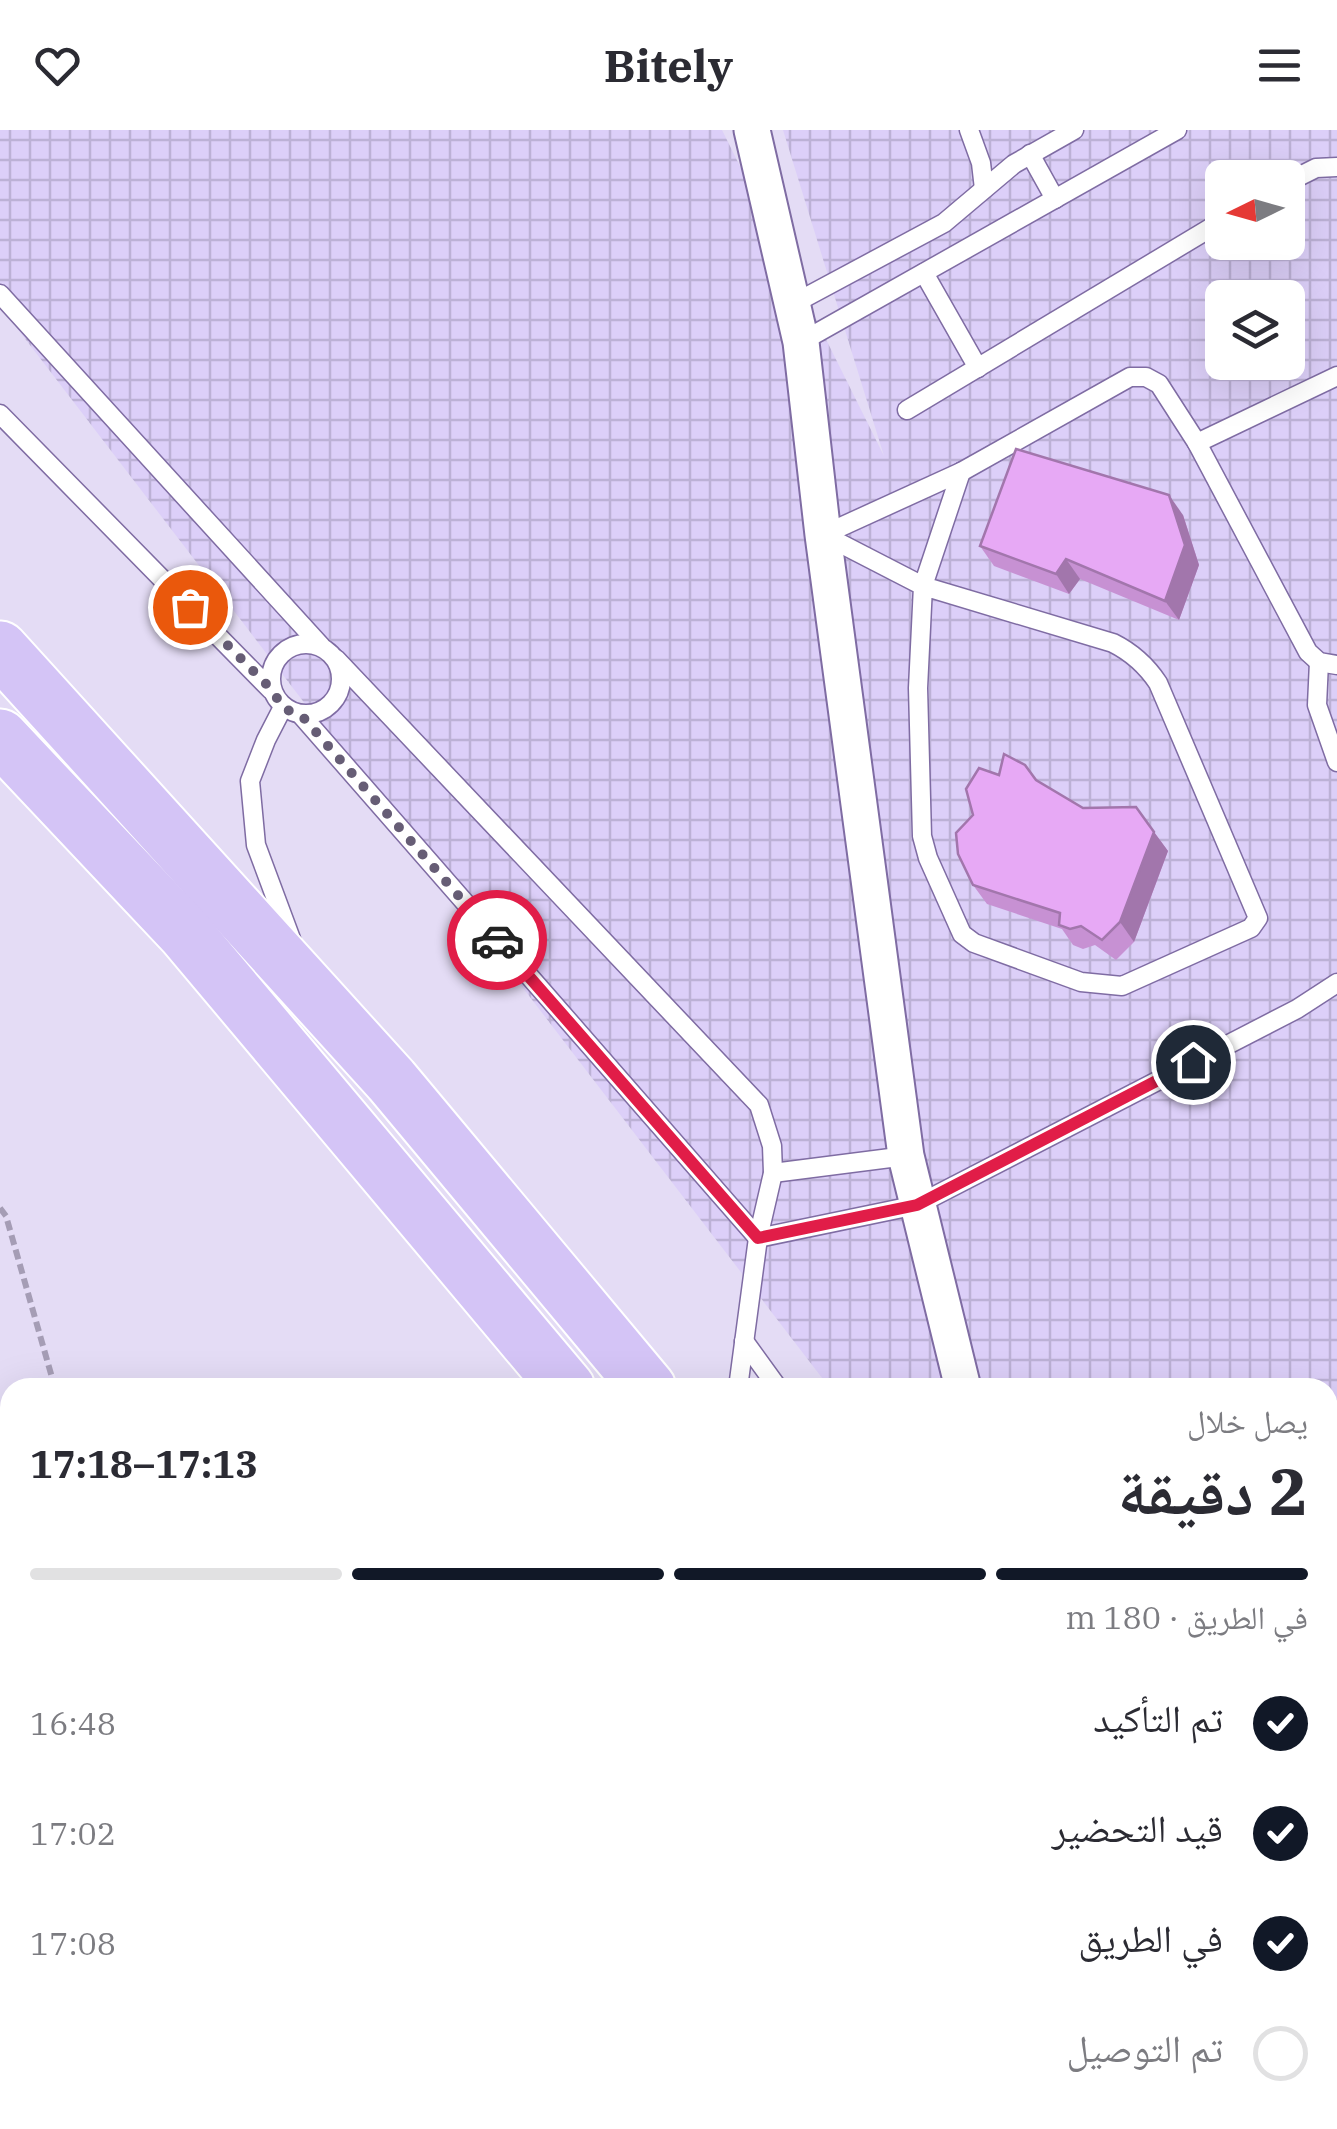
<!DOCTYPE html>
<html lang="ar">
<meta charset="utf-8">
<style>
body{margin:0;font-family:"IBM Plex Serif","Noto Naskh Arabic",serif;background:#f7f7f7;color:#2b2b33;direction:rtl;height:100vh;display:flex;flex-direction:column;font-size:38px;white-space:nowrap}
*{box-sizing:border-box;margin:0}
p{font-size:32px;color:#7c7c81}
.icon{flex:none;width:55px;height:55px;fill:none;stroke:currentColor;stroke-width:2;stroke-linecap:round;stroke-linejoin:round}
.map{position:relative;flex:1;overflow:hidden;direction:ltr}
.sheet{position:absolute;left:0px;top:1248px;width:1338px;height:752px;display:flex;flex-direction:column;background:#fff;border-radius:30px 30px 0 0;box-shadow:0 10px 40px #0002;direction:rtl}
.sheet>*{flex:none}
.needle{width:65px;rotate:265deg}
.buttons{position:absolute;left:1205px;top:30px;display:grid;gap:20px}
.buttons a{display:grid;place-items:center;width:100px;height:100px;border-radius:15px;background:#fff;box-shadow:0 10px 40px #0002;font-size:50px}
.pin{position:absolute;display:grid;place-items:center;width:85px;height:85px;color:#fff;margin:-42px;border:5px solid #fff;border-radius:50%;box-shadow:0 2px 10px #0007}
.courier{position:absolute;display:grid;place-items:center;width:100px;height:100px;margin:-50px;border:8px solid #e11d48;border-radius:50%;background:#fff;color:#222;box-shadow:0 2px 12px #0007}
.overview em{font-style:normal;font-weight:800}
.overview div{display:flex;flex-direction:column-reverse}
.overview{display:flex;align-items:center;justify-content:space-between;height:170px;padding:0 30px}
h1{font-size:65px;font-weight:800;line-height:75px}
.bar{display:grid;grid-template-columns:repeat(4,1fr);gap:15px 10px;align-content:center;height:120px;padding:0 30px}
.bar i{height:12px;border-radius:8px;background:#e1e1e2}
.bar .on{background:#111827}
.bar p{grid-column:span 4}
ol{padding:0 30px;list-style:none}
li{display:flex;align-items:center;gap:30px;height:110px}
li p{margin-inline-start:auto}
li .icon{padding:10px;border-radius:50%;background:#111827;color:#fff;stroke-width:4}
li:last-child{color:#7c7c81}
li i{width:55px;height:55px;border:5px solid #e1e1e2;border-radius:50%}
header{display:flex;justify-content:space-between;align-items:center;height:130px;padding:0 30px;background:#fff;font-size:45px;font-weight:800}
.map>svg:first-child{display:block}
.industrial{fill:url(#industrial-grid);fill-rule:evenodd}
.forest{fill:url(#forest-firs)}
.garden{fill:url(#garden-furrows)}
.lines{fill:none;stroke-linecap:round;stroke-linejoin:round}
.service-casing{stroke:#7f6ca3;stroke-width:21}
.minor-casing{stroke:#7f6ca3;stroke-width:39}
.trunk-casing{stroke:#fff;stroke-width:59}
.path{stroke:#a59db5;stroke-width:6;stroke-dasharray:10 5;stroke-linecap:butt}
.service{stroke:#fff;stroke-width:18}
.minor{stroke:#fff;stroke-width:35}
.trunk{stroke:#d4c4f6;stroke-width:55}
.wall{fill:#c791d3}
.shaded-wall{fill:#a276ac}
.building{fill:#e7a9f5;stroke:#a276ac;stroke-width:2.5}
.done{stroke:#665d75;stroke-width:10;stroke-dasharray:0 18}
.route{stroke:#e11d48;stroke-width:12}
</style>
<header><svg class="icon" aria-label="menu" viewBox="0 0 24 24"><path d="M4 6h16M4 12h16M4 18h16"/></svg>Bitely<svg class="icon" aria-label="heart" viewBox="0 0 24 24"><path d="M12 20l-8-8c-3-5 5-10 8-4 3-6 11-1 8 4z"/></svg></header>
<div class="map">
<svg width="1337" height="1999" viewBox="0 0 1337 1999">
<defs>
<pattern id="industrial-grid" width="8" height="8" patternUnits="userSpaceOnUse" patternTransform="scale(2.5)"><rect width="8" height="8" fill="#dccff8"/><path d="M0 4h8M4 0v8" fill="none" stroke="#bcb1d5"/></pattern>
<pattern id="forest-firs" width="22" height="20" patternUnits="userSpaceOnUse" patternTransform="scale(2.5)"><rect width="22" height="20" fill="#f0a86c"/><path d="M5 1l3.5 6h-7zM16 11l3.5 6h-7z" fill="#ce905e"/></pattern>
<pattern id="garden-furrows" width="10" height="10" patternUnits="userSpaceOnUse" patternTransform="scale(2.5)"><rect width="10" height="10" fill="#f0a86c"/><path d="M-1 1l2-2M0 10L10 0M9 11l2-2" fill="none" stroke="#ce905e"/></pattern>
</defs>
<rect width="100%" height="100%" fill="#e4dcf5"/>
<g class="industrial">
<path d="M0,0H722L884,326L783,0H1337V1680L1328,1684V1258L829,1257L0,176ZM1222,48H1288V112H1222ZM1222,168H1288V232H1222Z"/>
<polygon points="1337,1691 1337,1927 1328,1914 1328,1695"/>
</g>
<g class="forest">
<polygon points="10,1521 10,1681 0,1701 0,1523"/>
<polygon points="10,1781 10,1955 0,1949 0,1801"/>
<polygon points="75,1990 289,1990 285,1999 91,1999"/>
<polygon points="340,1990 786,1990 793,1999 335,1999"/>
</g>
<polygon class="garden" points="1039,1990 1122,1990 1128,1999 1027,1999"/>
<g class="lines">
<g class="service-casing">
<g id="service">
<polyline points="969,0 981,33 984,59"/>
<polyline points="1030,24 1055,69"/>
<polyline points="1288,52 1316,38 1337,37"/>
<polyline points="924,143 978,238"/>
<polyline points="0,164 321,516"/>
<polyline points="793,174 944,93 1014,34 1074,0"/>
<polyline points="801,212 1177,0"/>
<polyline points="907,280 1222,91"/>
<polyline points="0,284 271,560"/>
<polyline points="1197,313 1337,246"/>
<polyline points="823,405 961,342 1130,247 1146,247 1159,254 1197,313 1308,522 1319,532 1337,535"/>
<path d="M824,405L923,456L1113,513C1133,523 1146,535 1158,553L1258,788L1251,798L1122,856L1081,852L974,813L962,804L928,728L922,706L918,558L923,456L961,342"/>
<circle cx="306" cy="549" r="35"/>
<polyline points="336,529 759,975 772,1016 773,1043 758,1108 738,1258"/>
<polyline points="1319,532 1317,575 1337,632"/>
<polyline points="283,577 266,610 250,651 256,715 291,809"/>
<polyline points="302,586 758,1108 917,1075 1297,879 1337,853"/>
<polyline points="773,1043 906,1026"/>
<polyline points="744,1211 778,1258"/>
</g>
</g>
<g class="minor-casing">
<g id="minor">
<polyline points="752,0 801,212 823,405 906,1026 963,1258"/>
<polyline points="1328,1655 1337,1650"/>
<polyline points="0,1755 10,1735"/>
<polyline points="0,1967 10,1972"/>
<polyline points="1328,1979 1337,1990"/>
<polyline points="47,1990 66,1999"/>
<polyline points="313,1999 318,1990"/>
</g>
</g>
<g class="trunk-casing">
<g id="trunk">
<polyline points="0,519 391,950 648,1258"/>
<polyline points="0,607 185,803 567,1258"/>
<polyline points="1143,1990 1150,1999"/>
<polyline points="1217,1990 1224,1999"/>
</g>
</g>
<g class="path">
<polyline points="0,1078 6,1086 55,1258"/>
<polyline points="817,1990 828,1999"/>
</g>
<use href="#service" class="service"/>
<use href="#minor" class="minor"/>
<use href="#trunk" class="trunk"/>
</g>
<g class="wall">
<polygon points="1183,385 1199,435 1179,490 1080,449 1069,464 994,436 980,416"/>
<polygon points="1036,650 1083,678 1154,702 1168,721 1134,812 1116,830 1095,815 1083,819 1073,815 1062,799 987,774 973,755 973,685"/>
</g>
<g class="shaded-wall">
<polygon points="1169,365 1183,385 1199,435 1179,490 1165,471"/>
<polygon points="1066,429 1080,449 1069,464 1056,444"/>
<polygon points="1154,702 1168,721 1134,812 1120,792"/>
</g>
<g class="building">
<polygon points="1016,319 1169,365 1185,415 1165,471 1066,429 1056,444 980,416"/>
<polygon points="1004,624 1025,635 1036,650 1083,678 1136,677 1154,702 1120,792 1102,810 1081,796 1070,799 1059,795 1060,783 973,755 958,724 956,703 973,685 966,659 979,638 999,645"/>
</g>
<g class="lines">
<polyline class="done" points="190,477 272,560 283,578 302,586 497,810"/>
<polyline class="route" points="497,810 758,1108 917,1075 1193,932"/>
</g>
</svg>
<div class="buttons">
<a><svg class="needle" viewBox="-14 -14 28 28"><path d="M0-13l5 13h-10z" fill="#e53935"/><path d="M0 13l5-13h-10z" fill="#7c7c81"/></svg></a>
<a><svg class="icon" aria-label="layers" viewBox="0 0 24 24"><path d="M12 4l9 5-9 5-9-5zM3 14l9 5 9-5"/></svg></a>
</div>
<div class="pin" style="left:190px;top:477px;background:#ea580c"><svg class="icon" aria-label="bag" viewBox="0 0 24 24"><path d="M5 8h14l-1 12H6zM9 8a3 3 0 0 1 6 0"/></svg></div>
<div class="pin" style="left:1193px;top:932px;background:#1f2937"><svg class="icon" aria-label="home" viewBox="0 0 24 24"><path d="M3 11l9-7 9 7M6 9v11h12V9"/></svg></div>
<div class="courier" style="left:497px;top:810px"><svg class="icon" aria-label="car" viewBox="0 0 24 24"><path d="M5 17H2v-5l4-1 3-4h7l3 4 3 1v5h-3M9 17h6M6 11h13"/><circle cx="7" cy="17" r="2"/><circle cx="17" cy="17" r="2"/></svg></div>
<section class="sheet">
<div class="overview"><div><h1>2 دقيقة</h1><p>يصل خلال</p></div><em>17:13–17:18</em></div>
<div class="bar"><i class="on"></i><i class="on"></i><i class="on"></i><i></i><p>في الطريق · 180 m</p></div>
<ol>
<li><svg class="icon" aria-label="check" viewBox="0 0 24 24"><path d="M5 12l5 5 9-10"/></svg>تم التأكيد<p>16:48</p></li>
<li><svg class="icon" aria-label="check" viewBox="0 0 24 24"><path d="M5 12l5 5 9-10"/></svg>قيد التحضير<p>17:02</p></li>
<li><svg class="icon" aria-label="check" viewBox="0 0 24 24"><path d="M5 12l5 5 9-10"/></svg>في الطريق<p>17:08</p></li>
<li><i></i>تم التوصيل</li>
</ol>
</section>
</div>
